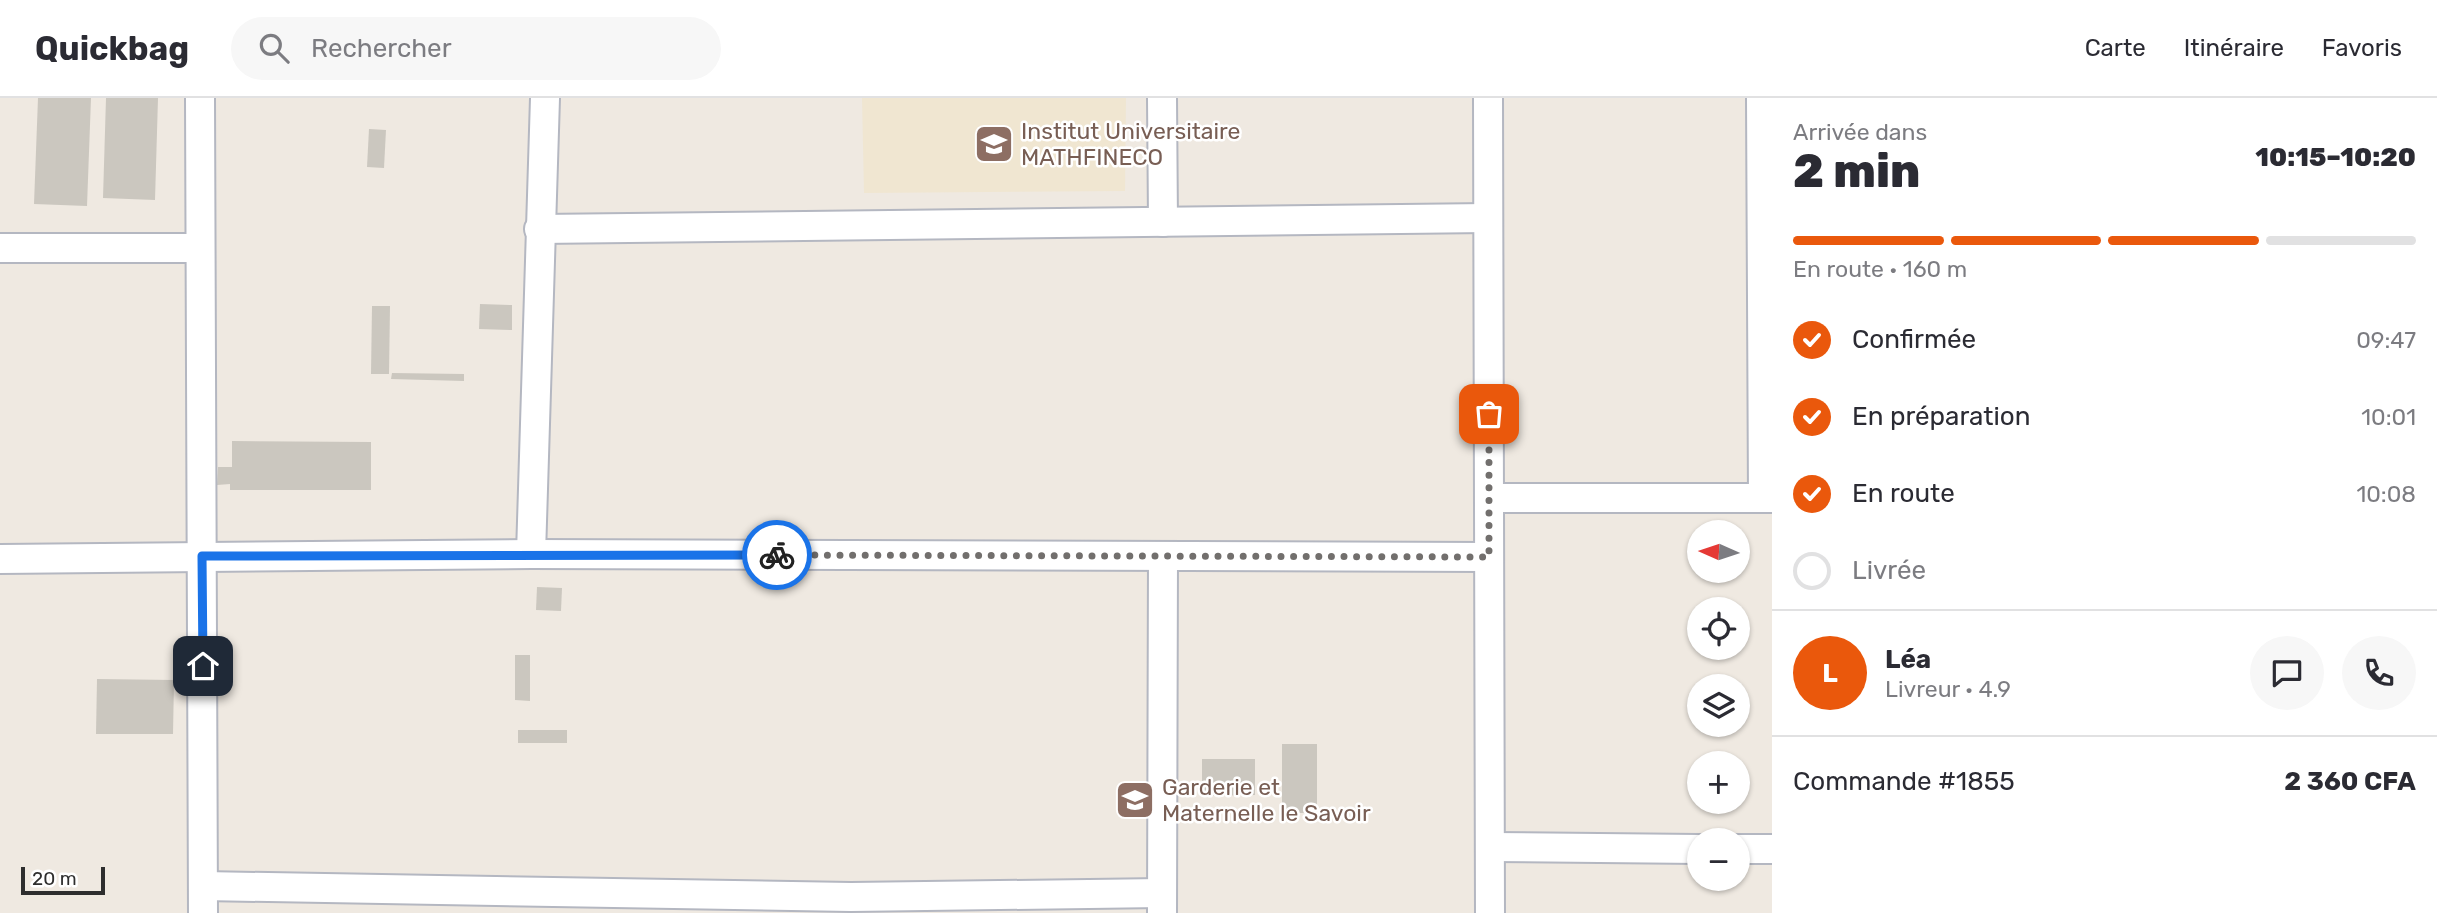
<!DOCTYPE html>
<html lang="fr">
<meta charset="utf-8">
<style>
body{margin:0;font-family:Rubik,sans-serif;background:#f7f7f7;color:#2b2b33;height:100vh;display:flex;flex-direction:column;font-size:26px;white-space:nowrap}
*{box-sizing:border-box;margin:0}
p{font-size:23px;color:#7c7c81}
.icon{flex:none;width:38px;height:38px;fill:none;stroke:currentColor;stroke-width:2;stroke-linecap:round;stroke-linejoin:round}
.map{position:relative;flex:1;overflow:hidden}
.drawer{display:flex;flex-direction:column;background:#fff;width:665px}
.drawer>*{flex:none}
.needle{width:46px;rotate:273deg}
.tools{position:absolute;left:1687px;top:422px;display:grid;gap:14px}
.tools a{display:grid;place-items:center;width:63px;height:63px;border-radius:50%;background:#fff;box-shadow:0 2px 5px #0004;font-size:35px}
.scale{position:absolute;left:21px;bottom:18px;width:84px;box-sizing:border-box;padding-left:7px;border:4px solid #2e2e2e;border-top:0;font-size:19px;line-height:24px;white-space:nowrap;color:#2e2e2e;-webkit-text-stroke:5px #fff;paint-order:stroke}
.pin{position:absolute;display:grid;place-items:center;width:60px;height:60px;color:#fff;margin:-30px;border-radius:14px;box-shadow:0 4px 10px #0006}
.courier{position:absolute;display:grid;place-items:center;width:70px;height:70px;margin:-35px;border:5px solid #1a73e8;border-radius:50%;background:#fff;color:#222;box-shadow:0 2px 9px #0007}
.summary em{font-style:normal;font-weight:800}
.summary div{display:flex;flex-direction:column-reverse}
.summary{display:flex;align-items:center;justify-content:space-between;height:119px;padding:0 21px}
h1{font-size:46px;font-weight:800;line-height:52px}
.bar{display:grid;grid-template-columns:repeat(4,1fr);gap:10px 7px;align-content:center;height:84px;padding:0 21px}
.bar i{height:9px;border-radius:5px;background:#e1e1e2}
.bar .selected{background:#ea580c}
.bar p{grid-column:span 4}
.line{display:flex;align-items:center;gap:18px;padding:0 21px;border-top:2px solid #e1e1e2}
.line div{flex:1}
.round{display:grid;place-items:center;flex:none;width:74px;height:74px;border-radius:37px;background:#f7f7f7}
ol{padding:0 21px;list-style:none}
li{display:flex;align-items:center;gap:21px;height:77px}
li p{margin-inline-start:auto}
li .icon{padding:7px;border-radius:50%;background:#ea580c;color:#fff;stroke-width:4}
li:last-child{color:#7c7c81}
li i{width:38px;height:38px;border:4px solid #e1e1e2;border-radius:50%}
header{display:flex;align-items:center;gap:42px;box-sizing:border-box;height:98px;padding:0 35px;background:#fff;border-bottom:2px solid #e1e1e2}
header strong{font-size:33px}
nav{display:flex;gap:38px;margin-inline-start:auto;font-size:24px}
.search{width:490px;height:63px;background:#f7f7f7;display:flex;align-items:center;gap:18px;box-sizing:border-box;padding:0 24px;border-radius:38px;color:#7c7c81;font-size:26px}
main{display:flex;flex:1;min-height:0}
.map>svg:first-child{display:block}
.education{fill:#f0e6d1}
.building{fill:#cbc7bf}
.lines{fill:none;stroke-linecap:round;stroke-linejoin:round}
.minor-casing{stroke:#b4b7c1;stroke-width:32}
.minor{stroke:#fff;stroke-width:28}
.done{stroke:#726f6d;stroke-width:7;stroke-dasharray:0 12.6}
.route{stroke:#1a73e8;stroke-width:9}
.labels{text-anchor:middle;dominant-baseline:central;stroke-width:5;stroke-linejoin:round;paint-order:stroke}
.education-label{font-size:23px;fill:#785e54;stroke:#fff;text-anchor:start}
</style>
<header>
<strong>Quickbag</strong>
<div class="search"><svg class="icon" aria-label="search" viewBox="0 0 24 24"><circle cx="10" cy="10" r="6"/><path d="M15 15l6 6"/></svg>Rechercher</div>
<nav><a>Carte</a><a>Itinéraire</a><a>Favoris</a></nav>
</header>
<main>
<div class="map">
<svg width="1772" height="815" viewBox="0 0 1772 815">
<rect width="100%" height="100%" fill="#efe9e1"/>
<polygon class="education" points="862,0 1126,0 1125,93 864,95"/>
<g class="building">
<polygon points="38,0 91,0 87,108 34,106"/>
<polygon points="106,0 158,0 155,102 103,100"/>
<polygon points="369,31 386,32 384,70 367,69"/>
<polygon points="480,206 512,207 512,232 479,231"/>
<polygon points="372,208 390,208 389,276 371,276"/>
<polygon points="392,275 464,276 464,283 391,281"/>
<polygon points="232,343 371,344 371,392 230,392 230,386 217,387 218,369 232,369"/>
<polygon points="537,489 562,490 561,513 536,512"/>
<polygon points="515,557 530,557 530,603 515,602"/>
<polygon points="97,581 174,582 173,636 96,636"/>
<rect x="518" y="632" width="49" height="13"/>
<rect x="1282" y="646" width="35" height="69"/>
<polygon points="1202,661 1255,661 1255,697 1202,698"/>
</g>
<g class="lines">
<g class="minor-casing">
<g id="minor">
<polyline points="200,0 203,815"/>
<polyline points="1162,0 1163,124"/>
<polyline points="1488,0 1490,815"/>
<polyline points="1761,0 1763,400"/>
<polyline points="539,131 1488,120"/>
<polyline points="0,150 199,150"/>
<polyline points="1489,400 1772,400"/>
<polyline points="531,456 545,0"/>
<polyline points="0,461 531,456 1489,459"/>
<polyline points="1490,749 1699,751"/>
<polyline points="1738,751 1772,751"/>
<polyline points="203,788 851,799 1162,795"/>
<polyline points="1162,815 1163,458"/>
</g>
</g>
<use href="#minor" class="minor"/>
</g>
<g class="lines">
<polyline class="done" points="777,457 1489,459 1489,316"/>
<polyline class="route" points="203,568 202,458 777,457"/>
</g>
<defs>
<g id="school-square" transform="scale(2.0125)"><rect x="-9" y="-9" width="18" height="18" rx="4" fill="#8d6e63" stroke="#fff"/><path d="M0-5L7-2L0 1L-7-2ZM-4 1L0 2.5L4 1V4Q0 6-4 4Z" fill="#fff"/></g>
</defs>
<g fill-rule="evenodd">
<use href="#school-square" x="994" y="46"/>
<use href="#school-square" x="1135" y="702"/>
</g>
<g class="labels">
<g class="education-label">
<text x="1021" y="33">Institut Universitaire<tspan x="1021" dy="26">MATHFINECO</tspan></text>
<text x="1162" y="689">Garderie et<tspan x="1162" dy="26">Maternelle le Savoir</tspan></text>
</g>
</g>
</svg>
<div class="tools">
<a><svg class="needle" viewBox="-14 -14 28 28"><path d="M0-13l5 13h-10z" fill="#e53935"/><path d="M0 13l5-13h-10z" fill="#7c7c81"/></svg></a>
<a><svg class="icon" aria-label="locate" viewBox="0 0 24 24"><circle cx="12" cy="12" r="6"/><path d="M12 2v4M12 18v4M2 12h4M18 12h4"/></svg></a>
<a><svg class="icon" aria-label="layers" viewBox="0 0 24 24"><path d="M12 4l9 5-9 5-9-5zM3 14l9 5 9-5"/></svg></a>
<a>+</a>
<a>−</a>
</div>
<div class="scale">20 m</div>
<div class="pin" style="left:1489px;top:316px;background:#ea580c"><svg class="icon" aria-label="bag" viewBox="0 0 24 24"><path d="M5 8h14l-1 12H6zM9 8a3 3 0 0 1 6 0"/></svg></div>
<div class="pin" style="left:203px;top:568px;background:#1f2937"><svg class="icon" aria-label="home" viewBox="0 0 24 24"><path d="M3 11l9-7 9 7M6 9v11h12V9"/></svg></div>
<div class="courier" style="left:777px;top:457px"><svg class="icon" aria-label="bike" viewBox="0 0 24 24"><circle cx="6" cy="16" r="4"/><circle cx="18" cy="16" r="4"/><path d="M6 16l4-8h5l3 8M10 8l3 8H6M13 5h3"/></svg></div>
</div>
<section class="drawer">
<div class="summary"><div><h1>2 min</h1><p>Arrivée dans</p></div><em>10:15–10:20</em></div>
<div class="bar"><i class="selected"></i><i class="selected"></i><i class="selected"></i><i></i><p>En route · 160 m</p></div>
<ol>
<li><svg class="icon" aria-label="check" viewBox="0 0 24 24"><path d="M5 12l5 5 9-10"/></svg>Confirmée<p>09:47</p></li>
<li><svg class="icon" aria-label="check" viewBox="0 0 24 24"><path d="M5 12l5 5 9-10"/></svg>En préparation<p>10:01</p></li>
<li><svg class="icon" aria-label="check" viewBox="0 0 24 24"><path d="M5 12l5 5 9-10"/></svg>En route<p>10:08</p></li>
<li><i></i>Livrée</li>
</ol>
<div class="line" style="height:126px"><b class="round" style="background:#ea580c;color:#fff">L</b><div><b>Léa</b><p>Livreur · 4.9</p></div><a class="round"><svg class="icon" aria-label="chat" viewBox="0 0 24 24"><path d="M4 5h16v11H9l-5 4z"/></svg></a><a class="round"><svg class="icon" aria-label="phone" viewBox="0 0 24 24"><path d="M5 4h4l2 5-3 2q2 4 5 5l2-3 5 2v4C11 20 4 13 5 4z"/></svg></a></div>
<div class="line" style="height:91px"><div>Commande #1855</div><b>2 360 CFA</b></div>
</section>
</main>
